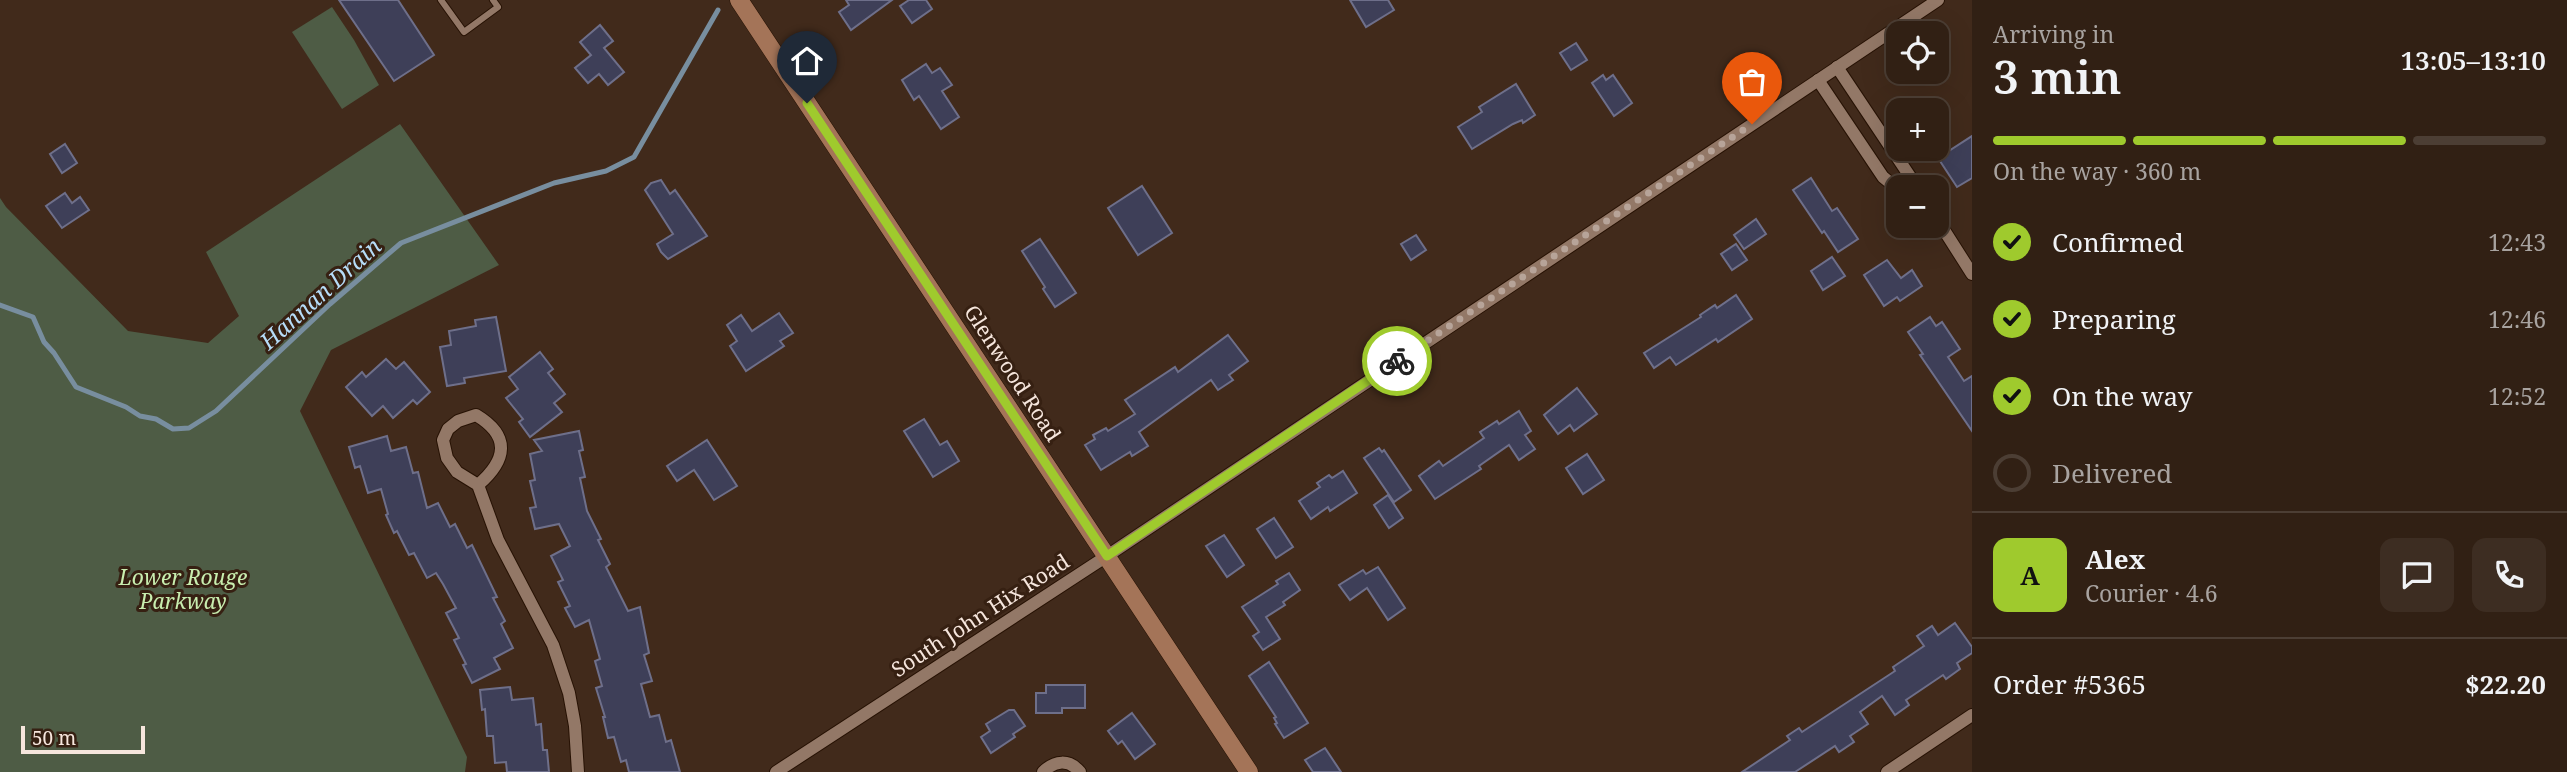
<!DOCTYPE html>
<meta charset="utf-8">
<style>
body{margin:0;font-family:"Noto Serif",serif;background:#3d2d22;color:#f1f3f6;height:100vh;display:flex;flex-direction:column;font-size:26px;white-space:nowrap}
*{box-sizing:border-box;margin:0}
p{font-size:23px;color:#a8a3a0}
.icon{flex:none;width:38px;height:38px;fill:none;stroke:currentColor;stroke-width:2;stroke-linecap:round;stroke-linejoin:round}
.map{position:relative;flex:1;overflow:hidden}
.sheet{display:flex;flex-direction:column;background:#312014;width:595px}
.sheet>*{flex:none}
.fabs{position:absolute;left:1886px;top:21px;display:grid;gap:14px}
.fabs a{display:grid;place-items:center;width:63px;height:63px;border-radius:14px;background:#312014;box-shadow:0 7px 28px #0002,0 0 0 2px #4c3e34;font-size:35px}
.scale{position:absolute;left:21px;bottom:18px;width:124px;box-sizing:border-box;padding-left:7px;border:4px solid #f6e6dd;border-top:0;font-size:19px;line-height:24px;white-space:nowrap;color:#f6e6dd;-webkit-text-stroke:5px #362012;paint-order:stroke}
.pin{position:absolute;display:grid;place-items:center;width:60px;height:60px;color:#fff;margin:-72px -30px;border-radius:50% 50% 50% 0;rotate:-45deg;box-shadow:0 0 7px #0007}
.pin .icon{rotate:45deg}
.courier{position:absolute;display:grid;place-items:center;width:70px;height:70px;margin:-35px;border:5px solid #9fca2d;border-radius:50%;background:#fff;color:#222;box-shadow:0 2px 9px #0007}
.summary em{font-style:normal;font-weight:600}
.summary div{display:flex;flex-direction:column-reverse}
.summary{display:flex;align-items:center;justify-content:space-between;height:119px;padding:0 21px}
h1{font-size:46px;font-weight:600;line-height:52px}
.bar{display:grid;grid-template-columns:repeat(4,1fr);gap:10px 7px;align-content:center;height:84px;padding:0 21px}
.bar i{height:9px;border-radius:5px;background:#4c3e34}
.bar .selected{background:#9fca2d}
.bar p{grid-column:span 4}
.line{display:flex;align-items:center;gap:18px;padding:0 21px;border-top:2px solid #4c3e34}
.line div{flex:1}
.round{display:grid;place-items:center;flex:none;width:74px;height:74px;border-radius:14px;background:#3d2d22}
ol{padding:0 21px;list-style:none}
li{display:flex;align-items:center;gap:21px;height:77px}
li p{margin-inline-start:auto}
li .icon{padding:7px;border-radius:50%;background:#9fca2d;color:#111;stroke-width:4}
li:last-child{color:#a8a3a0}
li i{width:38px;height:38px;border:4px solid #4c3e34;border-radius:50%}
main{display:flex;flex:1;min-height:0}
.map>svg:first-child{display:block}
.green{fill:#4e5c45}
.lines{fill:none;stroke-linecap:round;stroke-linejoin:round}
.stream{stroke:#788e9f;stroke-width:5}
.building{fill:#3e3f58;stroke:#6e6f8a;stroke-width:2}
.lane-casing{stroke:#271204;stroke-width:8}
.street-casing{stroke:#271204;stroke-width:14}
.secondary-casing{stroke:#271204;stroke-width:19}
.lane{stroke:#937867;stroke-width:6}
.street{stroke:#937867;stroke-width:12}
.secondary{stroke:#a47458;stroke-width:18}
.done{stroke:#b7a499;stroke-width:7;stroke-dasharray:0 12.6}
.route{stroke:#9fca2d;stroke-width:9}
.labels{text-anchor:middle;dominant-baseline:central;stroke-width:6;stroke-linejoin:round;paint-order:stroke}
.street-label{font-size:21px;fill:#f6e6dd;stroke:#362012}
.park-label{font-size:21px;font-style:italic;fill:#c8eeaf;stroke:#362012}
.water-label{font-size:23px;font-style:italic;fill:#b6dcf8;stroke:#362012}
</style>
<main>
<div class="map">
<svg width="1972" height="772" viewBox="0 0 1972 772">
<rect width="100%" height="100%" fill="#412a1b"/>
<g class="green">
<polygon points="332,7 354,40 379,85 342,109 292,32"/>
<polygon points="400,124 499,265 331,350 300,411 467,757 465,772 0,772 0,198 6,207 128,331 208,343 239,316 206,252"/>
</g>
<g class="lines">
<polyline class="stream" points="0,305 33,317 44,342 54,353 76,387 126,407 140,416 156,419 173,429 189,428 216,411 330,304 401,243 554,183 606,171 634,157 718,10"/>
</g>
<g class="building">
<polygon points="339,0 398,0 434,55 394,81"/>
<polygon points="846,0 892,0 851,30 839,12 849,5"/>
<polygon points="909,0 926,0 932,9 912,23 900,6"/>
<polygon points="1350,0 1388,0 1394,10 1366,27"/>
<polygon points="600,25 613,41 604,48 624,72 608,85 599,74 588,83 575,68 591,55 580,42"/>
<polygon points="1576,43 1587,60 1571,70 1560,53"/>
<polygon points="926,64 932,73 940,68 952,85 942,91 959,117 941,129 919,96 914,100 902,80"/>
<polygon points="1603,75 1606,80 1613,75 1632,103 1614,116 1592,83"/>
<polygon points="1516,84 1535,115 1523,123 1522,120 1513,124 1472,149 1458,127 1482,112 1479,107"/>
<polygon points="1972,136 1972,178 1957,187 1938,158"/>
<polygon points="65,144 77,163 62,173 50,154"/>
<polygon points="1811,178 1832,211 1837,208 1858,239 1838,252 1824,231 1822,233 1793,190"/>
<polygon points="661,180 670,194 675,190 707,236 668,259 661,252 657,244 673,234 645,190 651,183"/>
<polygon points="1142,186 1172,233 1138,255 1108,208"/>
<polygon points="65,193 72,203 80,197 89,210 62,228 46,206"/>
<polygon points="1756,219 1766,234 1744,249 1734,235"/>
<polygon points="1416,235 1426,250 1411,260 1401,244"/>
<polygon points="1040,239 1076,293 1055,307 1043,289 1045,287 1022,251"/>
<polygon points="1736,244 1747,260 1732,270 1721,254"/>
<polygon points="1832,257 1845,276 1823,290 1811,271"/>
<polygon points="1887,260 1901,278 1912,270 1922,286 1900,301 1897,297 1884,306 1864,275"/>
<polygon points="1736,295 1752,319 1718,342 1716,339 1676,365 1670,357 1654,368 1644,353 1701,317 1700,315 1715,305 1717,308"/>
<polygon points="779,313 793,333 780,341 784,346 746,371 730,346 737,341 727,325 741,315 752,331"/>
<polygon points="496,317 506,371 464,378 465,383 447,386 440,347 451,345 449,331 476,326 475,320"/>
<polygon points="1930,317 1936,326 1942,322 1960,349 1948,357 1964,381 1972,376 1972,431 1920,355 1923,354 1908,332"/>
<polygon points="1228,335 1248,361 1229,375 1233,380 1218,390 1211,380 1139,432 1148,446 1132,456 1130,452 1101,470 1085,445 1095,439 1093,435 1106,428 1108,431 1135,414 1125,400 1175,367 1178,372"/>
<polygon points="540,352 553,369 548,373 565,394 554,403 562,412 530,437 519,422 523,419 506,398 518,389 509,377"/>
<polygon points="386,359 396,369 404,362 430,392 417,404 413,400 393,418 383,406 372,416 346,387 362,372 366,377"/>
<polygon points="1577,388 1597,414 1574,431 1570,425 1558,434 1544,415"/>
<polygon points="1519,411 1531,431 1525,435 1535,449 1519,460 1509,445 1479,466 1481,469 1435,499 1419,476 1439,461 1443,466 1484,438 1480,432 1497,421 1499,424"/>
<polygon points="924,419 940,445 947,441 959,461 933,477 904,431"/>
<polygon points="579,431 583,450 579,451 585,477 580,478 587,511 601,539 598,540 610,564 606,567 628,611 640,607 649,653 644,655 652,681 641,684 650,717 659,715 666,742 671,740 680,772 629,772 626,760 621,762 614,737 608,738 603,717 605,717 596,688 602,686 595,661 600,659 589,620 575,627 565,608 570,606 558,582 563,580 551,556 570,546 559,524 535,529 530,508 536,507 530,481 535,480 530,454 542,451 534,440"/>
<polygon points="387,436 391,451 406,447 413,473 418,472 427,508 438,503 450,527 455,524 467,548 472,545 497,597 493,598 505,621 501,624 513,648 494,658 500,669 472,683 463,665 466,664 454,640 459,638 446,613 456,608 443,584 436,573 427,578 414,553 409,555 397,531 394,533 386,515 388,514 381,489 368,493 360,466 355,468 349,447"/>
<polygon points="707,440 737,486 714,500 694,470 677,481 667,466"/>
<polygon points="1379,448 1382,452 1384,450 1411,490 1394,502 1364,458"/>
<polygon points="1587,454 1604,480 1583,494 1566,468"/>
<polygon points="1343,471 1357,493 1330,511 1328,507 1311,519 1299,501 1320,487 1317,483 1329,475 1332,478"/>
<polygon points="1388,495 1403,518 1389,528 1374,505"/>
<polygon points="1274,518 1293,547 1276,558 1257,529"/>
<polygon points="1224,535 1244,565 1227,577 1206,546"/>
<polygon points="1378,567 1405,608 1388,620 1367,588 1350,600 1339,585 1363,570 1366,574"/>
<polygon points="1289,573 1300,590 1283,602 1285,605 1266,617 1280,639 1263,650 1253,636 1259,632 1242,607 1278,584 1276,581"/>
<polygon points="1955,623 1972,647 1972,653 1957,663 1960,669 1946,679 1943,675 1906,700 1909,705 1895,715 1882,696 1860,712 1868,724 1850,736 1854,742 1839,752 1835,746 1795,772 1742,772 1790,740 1787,736 1799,728 1802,732 1895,671 1893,667 1924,646 1917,636 1932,626 1938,635"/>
<polygon points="1269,662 1308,723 1284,738 1275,724 1277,723 1274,718 1276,717 1249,676"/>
<polygon points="1046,685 1085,685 1085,708 1062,708 1062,713 1036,713 1036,693 1046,693"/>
<polygon points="510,687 512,700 533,698 536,725 541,724 543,750 547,750 549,772 507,772 506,762 495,763 493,736 487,736 485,709 482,710 480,690"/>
<polygon points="1009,710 1014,710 1025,726 1013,734 1015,737 991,753 981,737 990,731 986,724"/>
<polygon points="1132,713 1155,744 1135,759 1122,741 1118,744 1108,731"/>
<polygon points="1325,748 1341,772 1313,772 1305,760"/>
</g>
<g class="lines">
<g class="lane-casing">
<polyline id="lane" points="441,0 464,32 498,7 493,0"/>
</g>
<g class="street-casing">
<g id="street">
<polyline points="1837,67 1917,187"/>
<polyline points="1818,80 1883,177 1899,190"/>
<polyline points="1937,219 1972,274"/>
<path d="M478,485C507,460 511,436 476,415L458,421L448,429L443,440L447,458L457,472L478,485L498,540L553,645L569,693L575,726L578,772"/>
<polyline points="776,772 1107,556 1938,0"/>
<path d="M1043,772C1055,760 1069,759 1080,772"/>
<polyline points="1887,772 1972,715"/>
</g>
</g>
<g class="secondary-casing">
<polyline id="secondary" points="739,0 1249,772"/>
</g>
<use href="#lane" class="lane"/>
<use href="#street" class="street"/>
<use href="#secondary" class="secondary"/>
</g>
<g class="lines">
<polyline class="done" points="1397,361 1752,124"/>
<polyline class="route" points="807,103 1107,556 1397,361"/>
</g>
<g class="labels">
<g class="street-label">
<text transform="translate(1013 373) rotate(57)">Glenwood Road</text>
<text transform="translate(980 615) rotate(-33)">South John Hix Road</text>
</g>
<g class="park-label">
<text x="183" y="577">Lower Rouge<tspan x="183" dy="24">Parkway</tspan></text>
</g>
<g class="water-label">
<text transform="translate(320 293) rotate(-42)">Hannan Drain</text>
</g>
</g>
</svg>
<div class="fabs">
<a><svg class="icon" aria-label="locate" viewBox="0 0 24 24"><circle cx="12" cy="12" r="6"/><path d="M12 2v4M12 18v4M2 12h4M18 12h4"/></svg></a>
<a>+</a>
<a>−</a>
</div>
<div class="scale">50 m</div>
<div class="pin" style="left:1752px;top:124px;background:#ea580c"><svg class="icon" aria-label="bag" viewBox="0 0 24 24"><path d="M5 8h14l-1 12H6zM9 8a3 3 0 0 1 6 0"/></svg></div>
<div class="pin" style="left:807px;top:103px;background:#1f2937"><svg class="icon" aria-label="home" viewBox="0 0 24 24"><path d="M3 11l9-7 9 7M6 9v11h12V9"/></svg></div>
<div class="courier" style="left:1397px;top:361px"><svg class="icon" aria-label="bike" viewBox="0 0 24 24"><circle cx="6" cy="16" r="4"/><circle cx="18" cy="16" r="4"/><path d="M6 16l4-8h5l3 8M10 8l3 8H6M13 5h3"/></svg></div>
</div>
<section class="sheet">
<div class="summary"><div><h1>3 min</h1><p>Arriving in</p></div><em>13:05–13:10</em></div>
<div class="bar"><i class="selected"></i><i class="selected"></i><i class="selected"></i><i></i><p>On the way · 360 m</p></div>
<ol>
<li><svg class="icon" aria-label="check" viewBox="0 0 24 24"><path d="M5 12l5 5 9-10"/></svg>Confirmed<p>12:43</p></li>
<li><svg class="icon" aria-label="check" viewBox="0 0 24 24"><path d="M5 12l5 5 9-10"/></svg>Preparing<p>12:46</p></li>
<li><svg class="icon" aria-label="check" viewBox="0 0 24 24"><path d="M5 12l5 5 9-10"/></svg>On the way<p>12:52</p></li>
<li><i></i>Delivered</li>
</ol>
<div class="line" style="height:126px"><b class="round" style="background:#9fca2d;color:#111">A</b><div><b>Alex</b><p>Courier · 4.6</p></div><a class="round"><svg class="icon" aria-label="chat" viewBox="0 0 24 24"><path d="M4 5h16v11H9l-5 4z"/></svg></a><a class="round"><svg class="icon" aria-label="phone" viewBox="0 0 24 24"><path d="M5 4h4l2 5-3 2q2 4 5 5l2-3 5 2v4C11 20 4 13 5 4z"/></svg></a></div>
<div class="line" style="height:91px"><div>Order #5365</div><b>$22.20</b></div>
</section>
</main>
